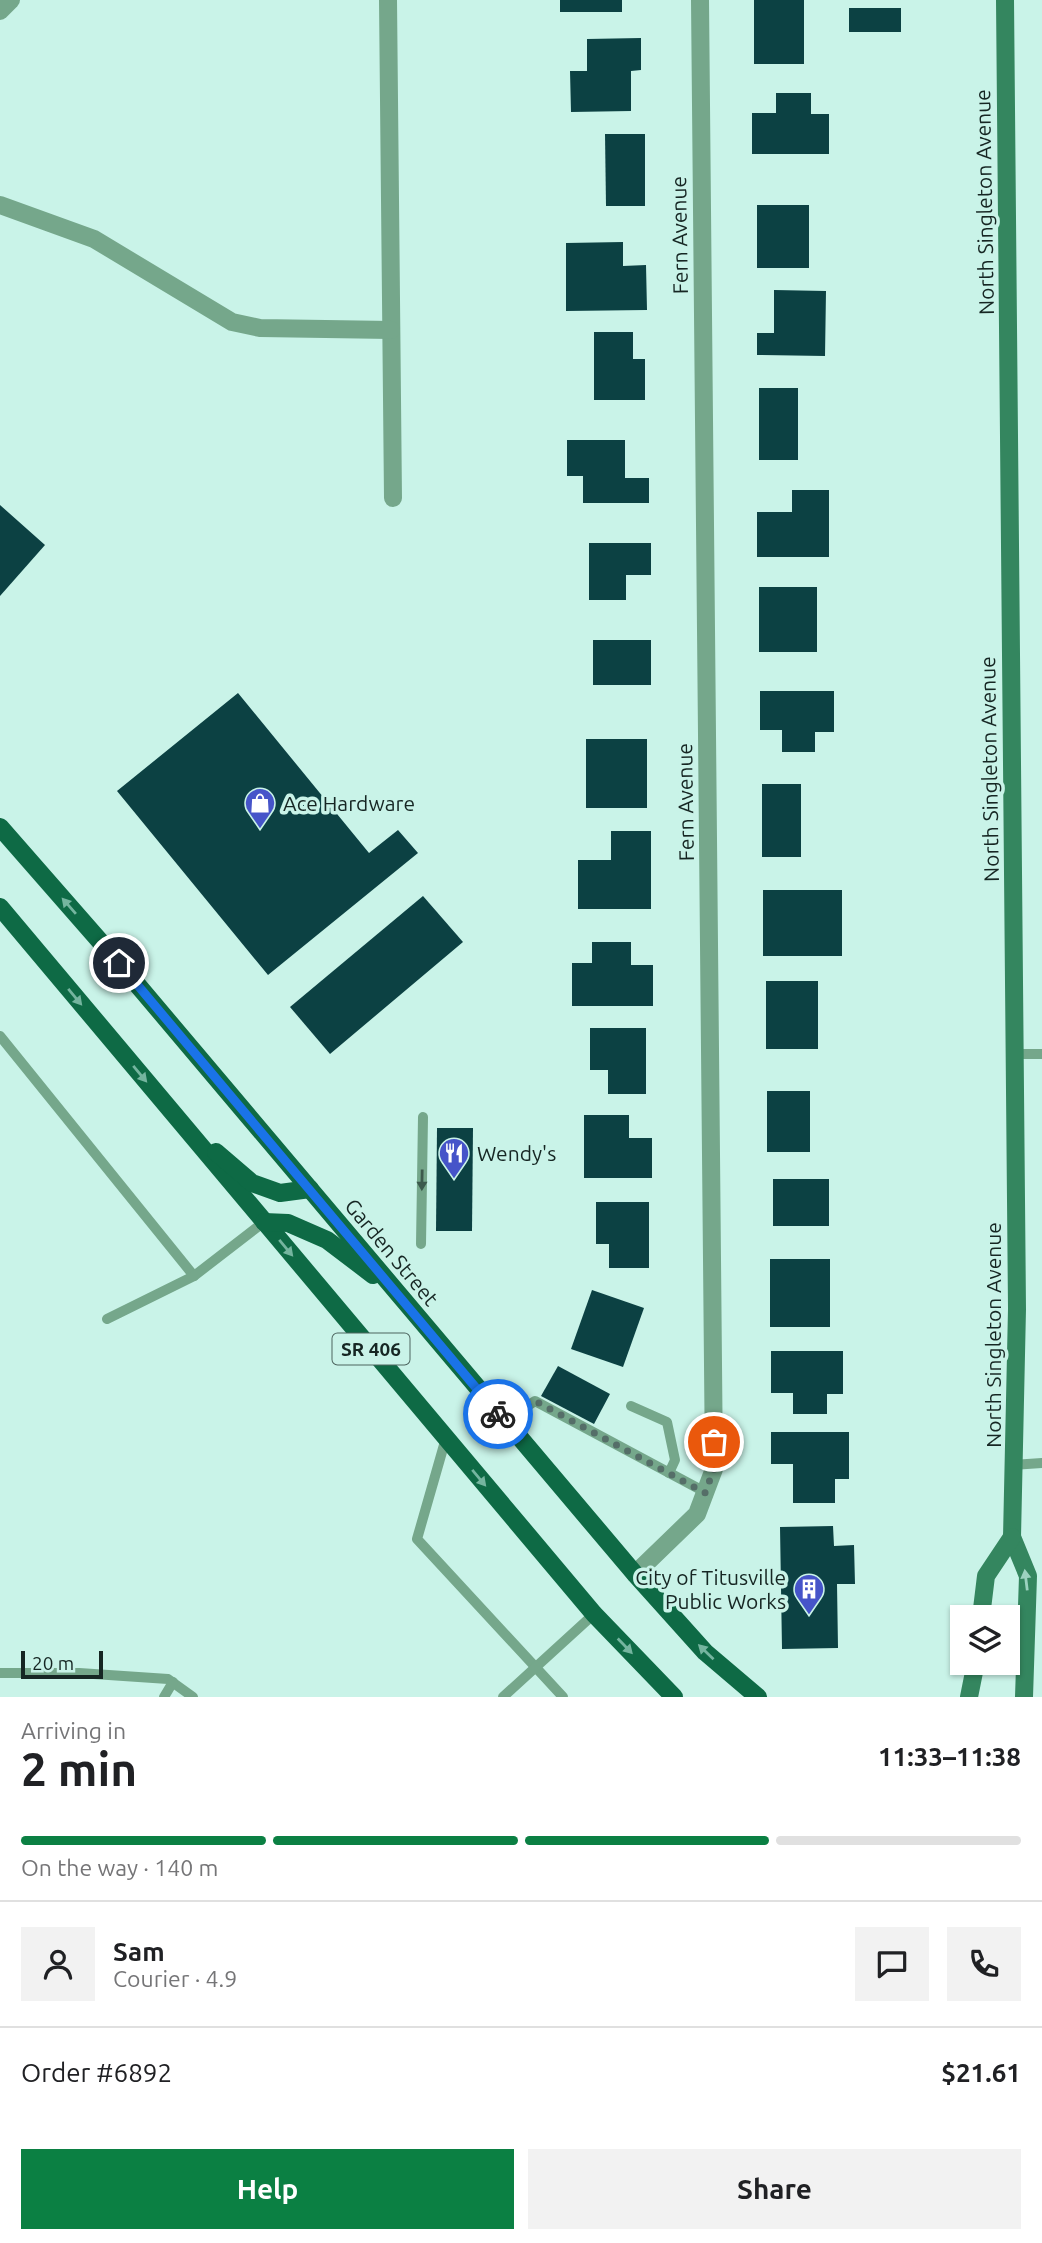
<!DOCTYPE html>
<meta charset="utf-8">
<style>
body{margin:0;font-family:Ubuntu,sans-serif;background:#f2f2f2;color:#202124;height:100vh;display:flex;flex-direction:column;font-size:26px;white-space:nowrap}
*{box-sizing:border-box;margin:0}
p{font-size:23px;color:#757577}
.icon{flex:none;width:38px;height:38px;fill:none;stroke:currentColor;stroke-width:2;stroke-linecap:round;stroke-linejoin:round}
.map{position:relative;height:1697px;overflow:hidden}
.panel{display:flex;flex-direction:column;background:#fff;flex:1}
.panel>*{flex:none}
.controls{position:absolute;left:950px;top:1605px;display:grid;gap:14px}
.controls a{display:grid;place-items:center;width:70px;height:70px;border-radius:0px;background:#fff;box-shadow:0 2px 5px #0004;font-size:35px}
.scale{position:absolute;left:21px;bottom:18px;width:82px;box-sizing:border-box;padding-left:7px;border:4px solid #162623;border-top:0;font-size:19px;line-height:24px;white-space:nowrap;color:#162623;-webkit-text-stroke:5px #c9f3e8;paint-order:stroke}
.pin{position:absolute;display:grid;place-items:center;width:60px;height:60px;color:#fff;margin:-30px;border:4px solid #fff;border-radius:50%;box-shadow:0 2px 7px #0007}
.courier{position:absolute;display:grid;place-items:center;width:70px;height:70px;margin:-35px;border:5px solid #1a73e8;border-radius:50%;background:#fff;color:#222;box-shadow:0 2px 9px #0007}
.summary em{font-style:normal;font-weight:600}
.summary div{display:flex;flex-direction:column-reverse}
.summary{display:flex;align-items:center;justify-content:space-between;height:119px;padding:0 21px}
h1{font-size:46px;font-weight:600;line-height:52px}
.bar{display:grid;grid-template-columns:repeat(4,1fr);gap:10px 7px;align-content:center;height:84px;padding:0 21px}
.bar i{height:9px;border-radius:5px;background:#e0e0e0}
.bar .on{background:#0b8043}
.bar p{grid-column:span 4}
.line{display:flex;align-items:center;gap:18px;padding:0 21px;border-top:2px solid #e0e0e0}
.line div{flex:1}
.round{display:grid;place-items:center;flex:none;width:74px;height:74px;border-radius:0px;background:#f2f2f2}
.cta{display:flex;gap:14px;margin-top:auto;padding:14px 21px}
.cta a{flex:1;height:80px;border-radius:0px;background:#0b8043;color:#fff;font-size:28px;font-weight:600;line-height:80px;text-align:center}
.cta a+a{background:#f2f2f2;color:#202124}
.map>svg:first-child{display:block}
.building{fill:#0c4143}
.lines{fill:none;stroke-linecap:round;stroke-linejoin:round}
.lane{stroke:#75a78b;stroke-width:10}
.street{stroke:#75a78b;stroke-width:18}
.secondary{stroke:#34865f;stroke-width:18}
.primary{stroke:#0e6a45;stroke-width:18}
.oneway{fill:#75b59f}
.oneway2{fill:#3c5a4d}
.oneway3{fill:#9cd2bf}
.done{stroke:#556e68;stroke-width:7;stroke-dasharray:0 12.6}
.route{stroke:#1a73e8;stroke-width:9}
.labels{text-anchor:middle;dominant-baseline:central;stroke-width:7;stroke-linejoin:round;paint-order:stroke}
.shield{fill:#c9f3e8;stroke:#4c645e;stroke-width:2}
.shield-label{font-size:19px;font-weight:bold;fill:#162623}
.street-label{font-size:21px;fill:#162623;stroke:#c9f3e8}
.poi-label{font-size:21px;fill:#162623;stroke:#c9f3e8;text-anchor:start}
</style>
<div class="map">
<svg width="1042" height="1697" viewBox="0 0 1042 1697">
<rect width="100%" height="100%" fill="#c9f3e8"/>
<g class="building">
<rect x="560" y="0" width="62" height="12"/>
<rect x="754" y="0" width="50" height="64"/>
<rect x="849" y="8" width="52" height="24"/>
<polygon points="641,38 641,70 631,71 631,111 571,112 570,71 587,71 587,39"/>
<polygon points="776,93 811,93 811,114 829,114 829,154 752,154 752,113 776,113"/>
<polygon points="605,134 645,134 645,206 606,206"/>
<rect x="757" y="205" width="52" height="63"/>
<polygon points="623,242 623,266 646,265 647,310 566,311 566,243"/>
<polygon points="774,290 826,291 825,356 757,355 757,333 774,333"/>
<polygon points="594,332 633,332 633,359 645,359 645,400 594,400"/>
<rect x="759" y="388" width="39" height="72"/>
<polygon points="567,440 625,440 625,478 649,478 649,503 583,503 583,476 567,476"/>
<polygon points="792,490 829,490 829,557 757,557 757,512 792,512"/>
<polygon points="0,505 45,545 0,596"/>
<polygon points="589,543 651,543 651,575 626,575 626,600 589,600"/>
<rect x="759" y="587" width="58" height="65"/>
<rect x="593" y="640" width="58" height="45"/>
<polygon points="760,691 834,691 834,732 815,732 815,752 782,752 782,730 760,730"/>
<polygon points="238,693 369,853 398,830 418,853 268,975 117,791"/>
<rect x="586" y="739" width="61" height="69"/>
<rect x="762" y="784" width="39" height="73"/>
<polygon points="611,831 651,831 651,909 578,909 578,860 611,860"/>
<rect x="763" y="890" width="79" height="66"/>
<polygon points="423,896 463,942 330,1054 290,1007"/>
<polygon points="592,942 631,942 631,965 653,965 653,1006 572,1006 572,963 592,963"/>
<rect x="766" y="981" width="52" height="68"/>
<polygon points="590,1028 646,1028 646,1094 608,1094 608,1070 590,1070"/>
<rect x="767" y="1091" width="43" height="61"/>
<polygon points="584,1115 629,1115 629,1138 652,1138 652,1178 584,1178"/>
<polygon points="437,1128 473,1128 472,1231 436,1231"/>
<rect x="773" y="1179" width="56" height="47"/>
<polygon points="596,1202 649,1202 649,1268 609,1268 609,1244 596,1244"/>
<rect x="770" y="1259" width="60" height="68"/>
<polygon points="592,1290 644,1308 623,1367 571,1349"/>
<polygon points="771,1351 843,1351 843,1394 827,1394 827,1414 793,1414 793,1393 771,1393"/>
<polygon points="558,1366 610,1394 594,1424 541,1396"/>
<polygon points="771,1432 849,1432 849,1479 835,1479 835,1503 793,1503 793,1464 771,1464"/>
<polygon points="833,1526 834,1546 854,1545 855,1584 837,1584 838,1648 782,1649 780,1527"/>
</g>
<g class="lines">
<g class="lane">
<polyline points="0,1036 194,1276"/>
<polyline points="1015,1054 1042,1054"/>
<polyline points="421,1244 423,1117"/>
<polyline points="107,1319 194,1276 264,1222"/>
<polyline points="631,1406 667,1422 675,1460 669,1473"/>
<polyline points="505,1421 535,1401 705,1492"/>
<polyline points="446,1438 417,1539 563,1697"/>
<polyline points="1014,1465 1042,1463"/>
<polyline points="0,1673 79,1673 168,1679 193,1697"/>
<polyline points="164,1697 173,1682"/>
<polyline points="503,1697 594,1614"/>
</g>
<g class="street">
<polyline points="388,0 393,498"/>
<polyline points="0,11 11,0"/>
<polyline points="0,205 94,239 232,322 260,328 391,330"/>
<polyline points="635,1574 697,1514 714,1469 700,0"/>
</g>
<g class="secondary">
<polyline points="1005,0 1017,1309 1012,1537 1028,1576 1024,1697"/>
<polyline points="981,1617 986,1576 1012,1537"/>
<polyline points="969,1697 976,1662"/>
</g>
<g class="primary">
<polyline points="0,827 119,963 635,1574 705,1652 758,1697"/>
<polyline points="0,907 594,1614 674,1697"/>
<polyline points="216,1152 252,1183 280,1193 310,1189"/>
<polyline points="264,1222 288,1223 327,1240 373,1275"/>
</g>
</g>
<defs><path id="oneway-solid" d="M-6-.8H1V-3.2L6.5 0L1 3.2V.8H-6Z" transform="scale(1.75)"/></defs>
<g class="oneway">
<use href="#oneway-solid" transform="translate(69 906) rotate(-131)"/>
<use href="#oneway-solid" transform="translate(75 997) rotate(50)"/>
<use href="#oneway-solid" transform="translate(140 1074) rotate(50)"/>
<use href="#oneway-solid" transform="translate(286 1248) rotate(50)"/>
<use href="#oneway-solid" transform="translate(479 1478) rotate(50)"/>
<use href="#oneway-solid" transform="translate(625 1646) rotate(46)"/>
<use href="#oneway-solid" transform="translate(706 1652) rotate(-136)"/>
</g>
<use class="oneway2" href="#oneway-solid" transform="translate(422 1180) rotate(91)"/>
<use class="oneway3" href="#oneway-solid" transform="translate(1026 1580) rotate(-97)"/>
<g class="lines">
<polyline class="done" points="498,1414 505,1421 535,1401 705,1493 714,1469 714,1442"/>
<polyline class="route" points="119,963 498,1414"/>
</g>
<defs>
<g id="shop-pin" transform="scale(1.575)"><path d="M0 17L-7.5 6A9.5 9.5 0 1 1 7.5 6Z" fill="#4654c9" stroke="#c9f3e8"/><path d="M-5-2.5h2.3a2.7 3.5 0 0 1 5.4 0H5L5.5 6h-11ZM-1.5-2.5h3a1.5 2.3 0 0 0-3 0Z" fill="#fff"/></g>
<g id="restaurant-pin" transform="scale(1.575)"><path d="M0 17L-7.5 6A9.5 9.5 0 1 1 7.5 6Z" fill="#4654c9" stroke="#c9f3e8"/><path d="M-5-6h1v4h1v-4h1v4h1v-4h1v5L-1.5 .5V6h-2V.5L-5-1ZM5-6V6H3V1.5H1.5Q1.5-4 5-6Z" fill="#fff"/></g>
<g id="building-pin" transform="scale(1.575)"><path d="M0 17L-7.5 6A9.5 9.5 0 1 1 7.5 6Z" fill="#4654c9" stroke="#c9f3e8"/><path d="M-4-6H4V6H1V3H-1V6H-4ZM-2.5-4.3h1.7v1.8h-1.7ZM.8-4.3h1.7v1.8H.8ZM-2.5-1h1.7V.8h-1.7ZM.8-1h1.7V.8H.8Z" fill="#fff"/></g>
</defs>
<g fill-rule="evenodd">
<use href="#shop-pin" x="260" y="803"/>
<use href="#restaurant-pin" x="454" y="1153"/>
<use href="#building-pin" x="809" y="1589"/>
</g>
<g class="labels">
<rect class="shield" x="332.5" y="1333.5" width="77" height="31" rx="5"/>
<g class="shield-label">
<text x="371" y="1349">SR 406</text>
</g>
<g class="street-label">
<text transform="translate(984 202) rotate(-91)">North Singleton Avenue</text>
<text transform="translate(679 235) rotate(-91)">Fern Avenue</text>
<text transform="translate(989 769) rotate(-91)">North Singleton Avenue</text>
<text transform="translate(685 802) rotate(-91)">Fern Avenue</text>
<text transform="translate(392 1252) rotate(50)">Garden Street</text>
<text transform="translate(993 1335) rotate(-90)">North Singleton Avenue</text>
</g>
<g class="poi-label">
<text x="283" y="803">Ace Hardware</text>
<text x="477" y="1153">Wendy's</text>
<text x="786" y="1577" text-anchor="end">City of Titusville<tspan x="786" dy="24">Public Works</tspan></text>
</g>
</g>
</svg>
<div class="controls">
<a><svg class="icon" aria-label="layers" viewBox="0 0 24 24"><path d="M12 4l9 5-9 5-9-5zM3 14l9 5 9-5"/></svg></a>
</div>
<div class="scale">20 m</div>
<div class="pin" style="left:714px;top:1442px;background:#ea580c"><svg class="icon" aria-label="bag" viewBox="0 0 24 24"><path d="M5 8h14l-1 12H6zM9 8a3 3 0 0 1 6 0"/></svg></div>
<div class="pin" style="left:119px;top:963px;background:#1f2937"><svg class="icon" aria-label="home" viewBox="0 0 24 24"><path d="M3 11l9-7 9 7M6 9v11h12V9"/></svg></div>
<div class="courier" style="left:498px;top:1414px"><svg class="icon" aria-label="bike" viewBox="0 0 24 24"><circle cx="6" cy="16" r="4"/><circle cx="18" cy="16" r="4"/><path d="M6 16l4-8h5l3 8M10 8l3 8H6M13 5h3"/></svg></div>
</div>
<section class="panel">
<div class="summary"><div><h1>2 min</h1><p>Arriving in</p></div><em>11:33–11:38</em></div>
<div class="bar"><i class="on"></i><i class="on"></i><i class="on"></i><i></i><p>On the way · 140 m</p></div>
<div class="line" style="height:126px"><a class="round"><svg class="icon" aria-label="person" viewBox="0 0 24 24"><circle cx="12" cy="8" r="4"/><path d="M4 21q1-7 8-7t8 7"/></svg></a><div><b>Sam</b><p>Courier · 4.9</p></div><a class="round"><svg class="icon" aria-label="chat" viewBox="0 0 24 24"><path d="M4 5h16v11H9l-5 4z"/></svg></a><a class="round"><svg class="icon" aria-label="phone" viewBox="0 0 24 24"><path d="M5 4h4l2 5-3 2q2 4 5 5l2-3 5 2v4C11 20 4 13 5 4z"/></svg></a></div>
<div class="line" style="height:91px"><div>Order #6892</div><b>$21.61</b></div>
<div class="cta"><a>Help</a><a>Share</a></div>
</section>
